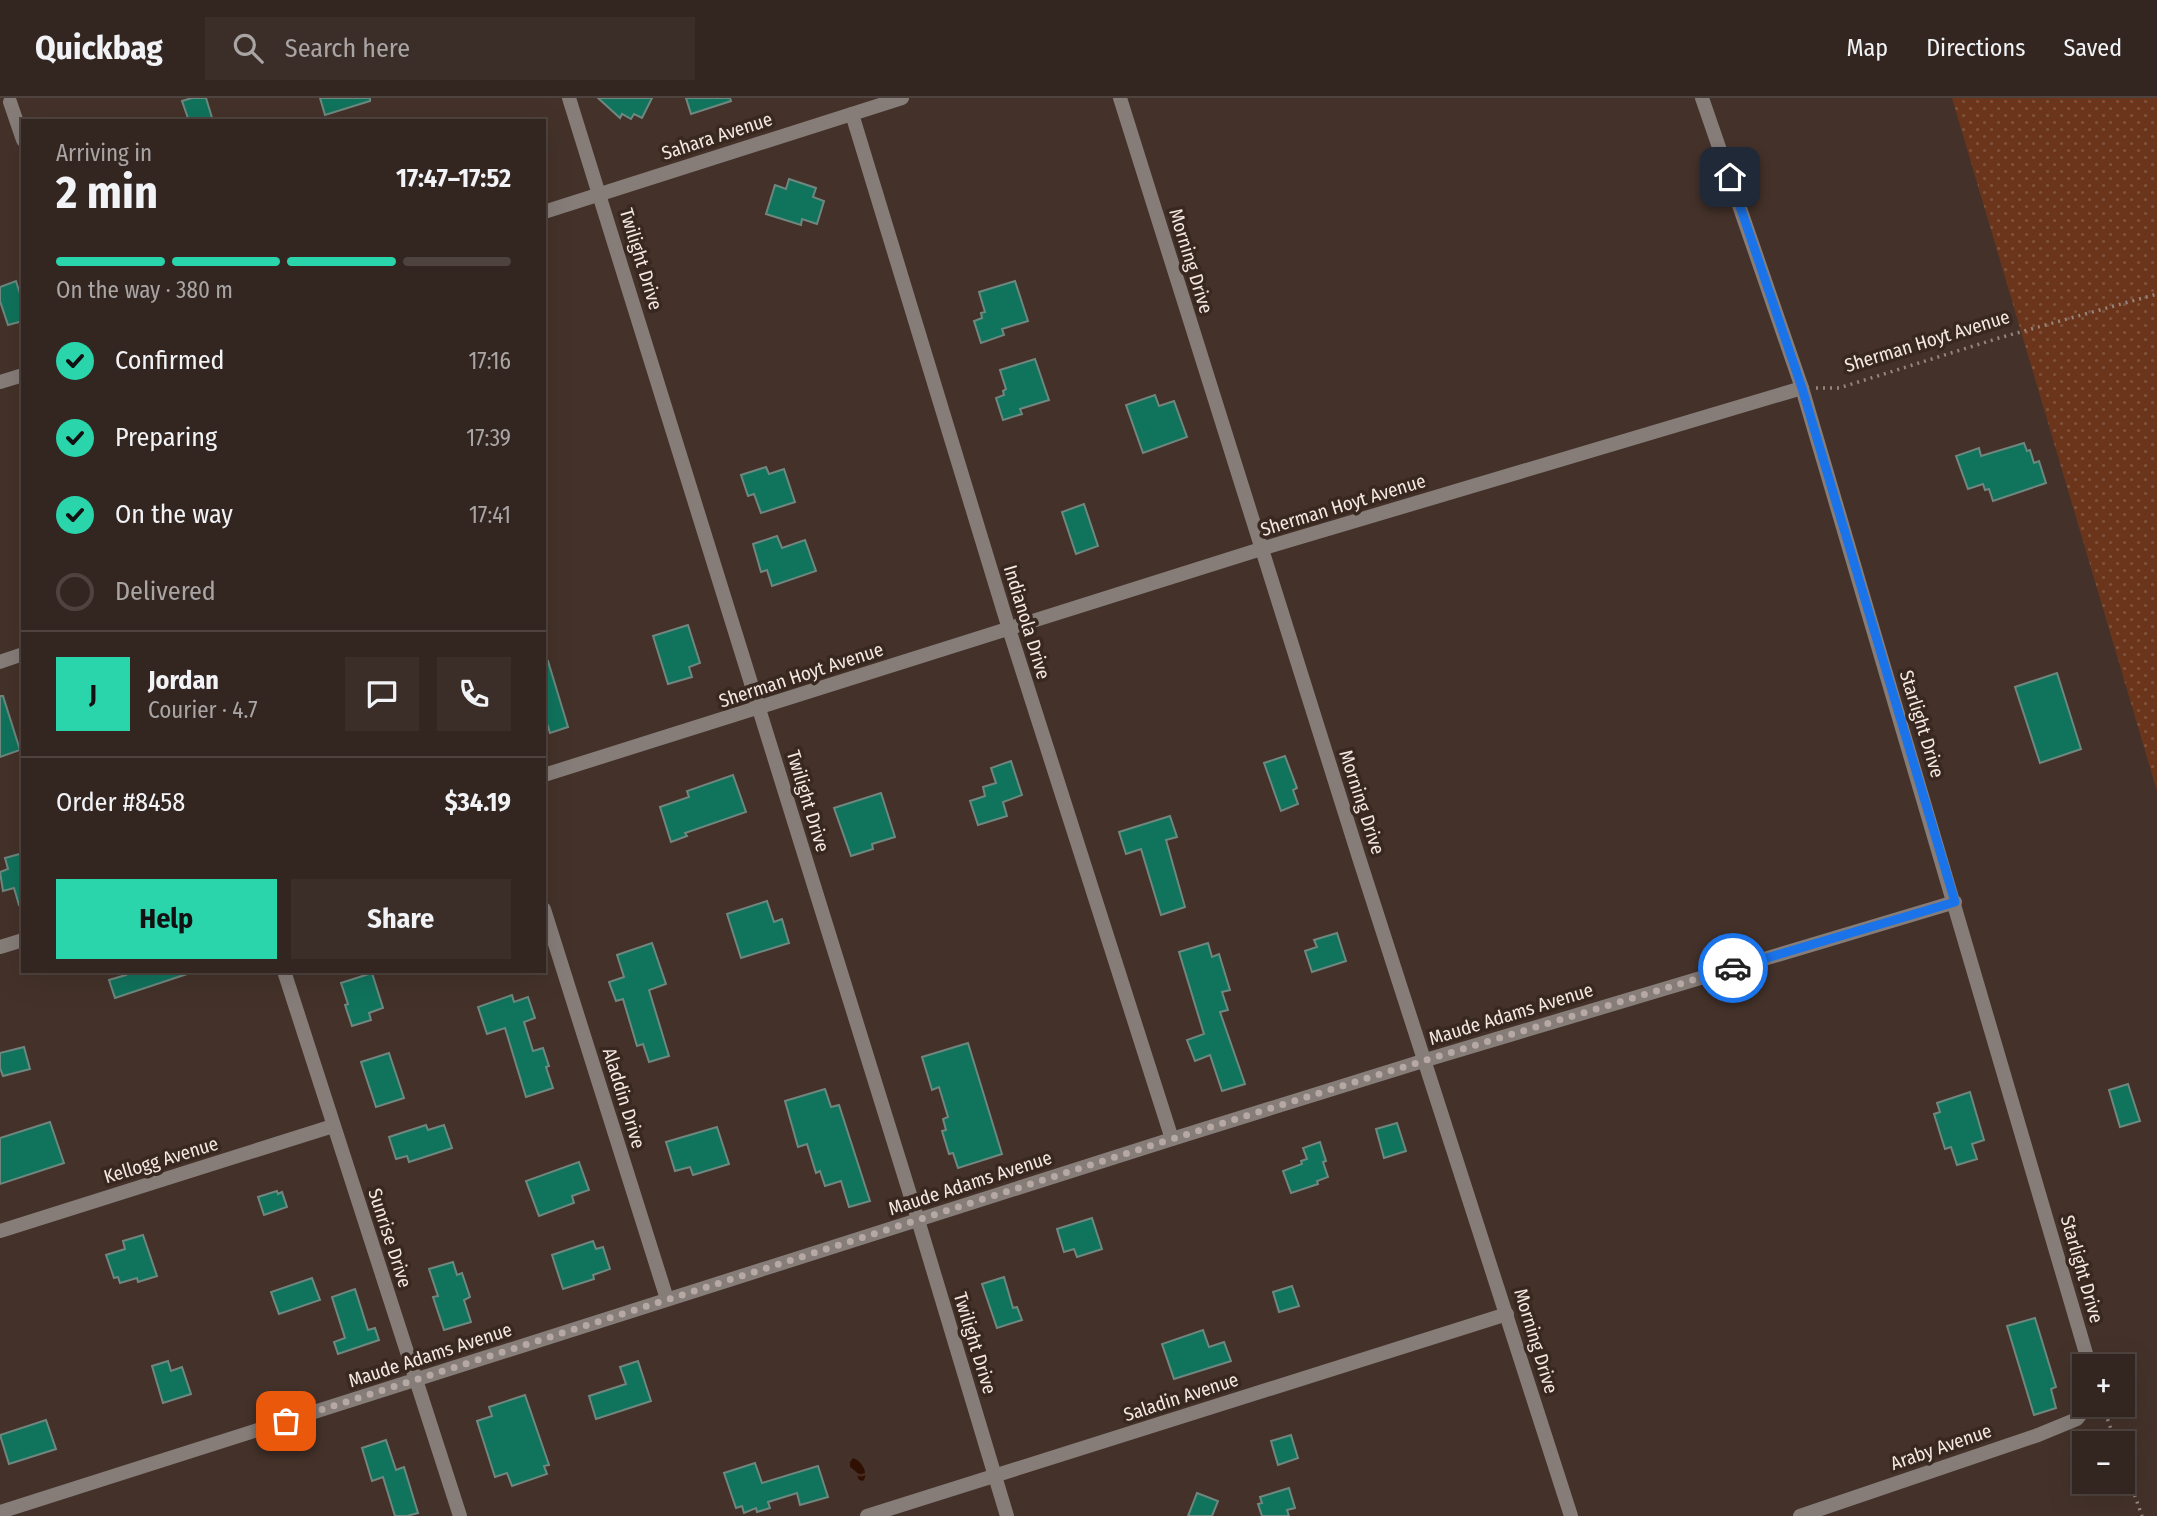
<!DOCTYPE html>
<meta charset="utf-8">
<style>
body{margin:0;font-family:"Fira Sans Condensed",sans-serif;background:#3b2e29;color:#f1f3f6;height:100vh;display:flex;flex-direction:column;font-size:26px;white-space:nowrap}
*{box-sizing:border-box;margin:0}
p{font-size:23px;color:#a9a5a5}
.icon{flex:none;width:38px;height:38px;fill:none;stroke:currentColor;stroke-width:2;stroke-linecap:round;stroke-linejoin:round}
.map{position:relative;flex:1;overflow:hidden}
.sheet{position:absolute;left:21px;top:21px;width:525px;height:854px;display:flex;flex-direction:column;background:#332620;border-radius:0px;box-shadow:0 7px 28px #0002,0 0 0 2px #4e433e}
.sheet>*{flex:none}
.buttons{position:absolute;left:2072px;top:1256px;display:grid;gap:14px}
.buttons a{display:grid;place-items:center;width:63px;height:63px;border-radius:0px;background:#332620;box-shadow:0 7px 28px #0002,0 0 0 2px #4e433e;font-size:35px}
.pin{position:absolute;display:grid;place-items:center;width:60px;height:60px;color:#fff;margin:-30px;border-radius:14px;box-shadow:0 4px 10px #0006}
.courier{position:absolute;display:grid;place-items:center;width:70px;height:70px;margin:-35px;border:5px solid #1a73e8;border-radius:50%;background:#fff;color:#222;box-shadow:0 2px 9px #0007}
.headline em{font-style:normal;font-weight:700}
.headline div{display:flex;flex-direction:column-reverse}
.headline{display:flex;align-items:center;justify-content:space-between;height:119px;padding:0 35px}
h1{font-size:46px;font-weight:700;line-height:52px}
.bar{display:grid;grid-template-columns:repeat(4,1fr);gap:10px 7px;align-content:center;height:84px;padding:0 35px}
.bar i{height:9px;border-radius:5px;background:#4e433e}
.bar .on{background:#2ad5ac}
.bar p{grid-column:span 4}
.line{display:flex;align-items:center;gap:18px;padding:0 35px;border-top:2px solid #4e433e}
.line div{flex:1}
.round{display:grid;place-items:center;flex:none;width:74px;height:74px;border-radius:0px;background:#3b2e29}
ol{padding:0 35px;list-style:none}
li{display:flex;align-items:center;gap:21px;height:77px}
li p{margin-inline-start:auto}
li .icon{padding:7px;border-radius:50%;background:#2ad5ac;color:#111;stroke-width:4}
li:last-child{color:#a9a5a5}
li i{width:38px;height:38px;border:4px solid #4e433e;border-radius:50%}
.action{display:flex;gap:14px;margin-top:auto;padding:14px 35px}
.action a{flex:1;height:80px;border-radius:0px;background:#2ad5ac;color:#111;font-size:28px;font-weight:700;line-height:80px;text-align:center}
.action a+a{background:#3b2e29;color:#f1f3f6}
header{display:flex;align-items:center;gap:42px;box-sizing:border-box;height:98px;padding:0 35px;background:#332620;border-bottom:2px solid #4e433e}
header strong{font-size:33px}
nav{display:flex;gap:38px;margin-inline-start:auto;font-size:24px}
.search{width:490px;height:63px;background:#3b2e29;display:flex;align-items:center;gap:18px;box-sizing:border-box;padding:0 24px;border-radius:0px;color:#a9a5a5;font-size:26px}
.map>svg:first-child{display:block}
.grass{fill:url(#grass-dots)}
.water{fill:url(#water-waves)}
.building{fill:#10735c;stroke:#6f877f;stroke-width:2}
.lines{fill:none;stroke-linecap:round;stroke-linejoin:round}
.path{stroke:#94857e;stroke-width:3.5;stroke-dasharray:2 5;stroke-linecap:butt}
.street{stroke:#867d79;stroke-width:14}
.done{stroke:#b6a8a2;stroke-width:7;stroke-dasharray:0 12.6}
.route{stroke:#1a73e8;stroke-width:9}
.labels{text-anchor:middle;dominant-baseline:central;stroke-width:7;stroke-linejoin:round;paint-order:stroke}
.street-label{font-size:19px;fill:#f4e8e3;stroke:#392820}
</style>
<header>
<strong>Quickbag</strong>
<div class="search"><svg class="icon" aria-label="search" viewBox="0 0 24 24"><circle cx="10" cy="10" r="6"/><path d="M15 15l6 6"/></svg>Search here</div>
<nav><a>Map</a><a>Directions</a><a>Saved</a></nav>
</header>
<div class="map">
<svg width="2157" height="1418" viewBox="0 0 2157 1418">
<defs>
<pattern id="grass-dots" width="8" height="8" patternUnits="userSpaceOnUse" patternTransform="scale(1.75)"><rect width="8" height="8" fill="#6a351b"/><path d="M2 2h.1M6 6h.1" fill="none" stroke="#80523c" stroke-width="1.8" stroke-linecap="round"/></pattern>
<pattern id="water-waves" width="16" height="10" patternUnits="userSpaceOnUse" patternTransform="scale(1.75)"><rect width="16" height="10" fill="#2f1003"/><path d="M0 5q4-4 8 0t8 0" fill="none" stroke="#4e3328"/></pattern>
</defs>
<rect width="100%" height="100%" fill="#44322a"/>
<polygon class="grass" points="1952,0 2157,0 2157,693"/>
<path class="water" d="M853,1360C861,1362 867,1373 865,1380L863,1383L859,1382L855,1373L850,1369V1364Z"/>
<g class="building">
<polygon points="192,0 206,0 213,23 189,23 182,3"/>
<polygon points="320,0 370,0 370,3 325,17"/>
<polygon points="598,0 652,0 642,20 634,16 631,21 622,16 620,20"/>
<polygon points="686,0 730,0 731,3 691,16"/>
<polygon points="789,81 816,90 813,99 824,103 817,126 802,121 801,127 766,116 775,87 786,91"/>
<polygon points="16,183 20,196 23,195 23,223 8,227 0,203 0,189"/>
<polygon points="1015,183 1028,223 1002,231 1004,237 981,245 974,223 982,220 981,215 985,214 979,194"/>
<polygon points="1035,261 1049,302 1020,311 1022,316 1003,322 996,300 1004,297 1003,293 1006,291 1000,272"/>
<polygon points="1155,297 1159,308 1174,303 1187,339 1143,355 1126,307"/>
<polygon points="2024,345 2027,353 2030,352 2034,365 2039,363 2046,385 1993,403 1989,391 1985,392 1983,386 1968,391 1956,358 1979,350 1981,358"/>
<polygon points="766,369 769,376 784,371 795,404 761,415 754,396 748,398 741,377"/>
<polygon points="1084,406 1098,448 1076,456 1062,414"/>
<polygon points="777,438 782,450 805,442 816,473 772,488 767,472 761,474 753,446"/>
<polygon points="688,527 700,565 689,569 692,579 668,586 653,538"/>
<polygon points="544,563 548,563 568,629 550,635 548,628 544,629"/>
<polygon points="2057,575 2081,651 2040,665 2015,589"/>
<polygon points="0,598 3,598 20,652 0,659"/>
<polygon points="1285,658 1297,690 1293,692 1298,706 1281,713 1264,665"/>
<polygon points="1011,663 1022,697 1003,704 1007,718 978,727 970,703 985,698 983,689 996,685 991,670"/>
<polygon points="733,677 746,714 685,735 687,738 671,744 660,709 689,699 687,693"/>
<polygon points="881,695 895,739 872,746 873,751 851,758 834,710"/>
<polygon points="1170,718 1177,739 1166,742 1185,809 1161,817 1141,751 1126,756 1119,734"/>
<polygon points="23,755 23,807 19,807 14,790 3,793 0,774 8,771 5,760"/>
<polygon points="767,803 774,824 782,821 789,845 741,860 727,816"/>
<polygon points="1337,835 1346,863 1312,874 1305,853 1317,849 1314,842"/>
<polygon points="652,845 666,886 649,892 669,958 649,964 643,946 637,948 623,901 616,903 609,884 624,879 617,857"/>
<polygon points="1208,845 1212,859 1219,856 1230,892 1222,894 1228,912 1220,914 1245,986 1222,993 1210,957 1195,963 1187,942 1204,936 1179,854"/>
<polygon points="125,873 186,873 187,876 115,900 109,882 126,877"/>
<polygon points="372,875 383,910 369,915 371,922 352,928 345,907 348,906 341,885"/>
<polygon points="512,897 514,904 528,899 535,920 524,924 533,953 543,950 549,968 546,969 553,990 526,999 505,930 487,936 478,909"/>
<polygon points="968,945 1002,1056 958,1070 953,1055 949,1056 942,1033 946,1032 943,1021 948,1019 939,989 932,992 922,959"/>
<polygon points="24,949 30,971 3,978 0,970 0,955"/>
<polygon points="389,955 404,1000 376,1009 361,964"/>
<polygon points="2128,986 2140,1023 2120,1029 2109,992"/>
<polygon points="825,991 831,1009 839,1007 870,1103 849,1109 841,1083 825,1088 820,1073 816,1075 807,1046 798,1049 785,1003"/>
<polygon points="1970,994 1984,1042 1972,1046 1977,1061 1957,1067 1951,1049 1945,1051 1934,1016 1940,1014 1937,1005"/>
<polygon points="50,1024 64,1065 0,1086 0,1040"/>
<polygon points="1397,1025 1406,1053 1384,1060 1376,1031"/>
<polygon points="426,1027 428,1032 444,1027 452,1050 409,1064 407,1058 396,1061 389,1039"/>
<polygon points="717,1029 729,1066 693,1077 690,1069 675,1073 666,1044"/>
<polygon points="1320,1044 1326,1063 1323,1064 1328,1079 1317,1083 1318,1086 1291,1095 1283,1073 1302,1066 1301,1063 1307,1061 1303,1050"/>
<polygon points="579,1064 589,1092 572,1098 574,1105 539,1118 526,1083"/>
<polygon points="277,1093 278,1096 282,1094 287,1109 264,1117 258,1099"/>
<polygon points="1092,1120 1102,1151 1077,1159 1074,1151 1064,1154 1057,1131"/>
<polygon points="143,1137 157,1178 138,1184 137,1180 120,1185 118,1179 114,1180 106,1157 125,1151 123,1143"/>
<polygon points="593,1143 596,1151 603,1149 610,1171 593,1177 594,1181 563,1191 552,1157"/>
<polygon points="453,1164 457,1177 462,1175 470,1199 464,1202 471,1224 444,1232 433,1199 438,1198 429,1171"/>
<polygon points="1004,1179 1013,1210 1017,1209 1022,1222 997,1230 982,1186"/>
<polygon points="312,1180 320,1202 279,1216 271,1194"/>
<polygon points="1292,1188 1299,1208 1279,1214 1273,1194"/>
<polygon points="355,1191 368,1232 375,1230 379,1242 338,1256 334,1244 345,1240 332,1199"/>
<polygon points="2035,1220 2056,1289 2051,1291 2056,1310 2034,1317 2007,1228"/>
<polygon points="1203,1232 1209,1249 1224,1244 1231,1263 1174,1281 1162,1246"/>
<polygon points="168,1263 171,1273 182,1269 191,1296 163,1305 152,1268"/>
<polygon points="638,1263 651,1303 596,1321 589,1298 626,1286 620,1269"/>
<polygon points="525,1297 549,1367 544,1368 547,1376 512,1388 507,1375 495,1379 477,1323 492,1318 489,1309"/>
<polygon points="46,1322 56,1351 9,1366 0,1337"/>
<polygon points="1291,1337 1298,1360 1278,1367 1271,1343"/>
<polygon points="386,1342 396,1372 404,1369 418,1415 407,1418 395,1418 383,1379 372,1383 362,1350"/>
<polygon points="755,1365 762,1385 818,1368 828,1399 800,1407 797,1395 768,1404 770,1410 757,1414 756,1410 744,1415 742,1408 736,1410 724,1375"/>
<polygon points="1289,1390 1295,1410 1287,1412 1289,1418 1262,1418 1258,1406 1262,1405 1260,1399"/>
<polygon points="1197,1395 1218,1403 1212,1418 1188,1418"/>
</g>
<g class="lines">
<g class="path">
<polyline points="1816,290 1839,290 1999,240 2157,196"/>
<polyline points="2103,1308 2116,1346"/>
<polyline points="2123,1364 2142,1418"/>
</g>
<g class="street">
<polyline points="569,0 918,1122 1007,1418"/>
<polyline points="1120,0 1360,763 1571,1418"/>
<polyline points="1702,0 1802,290 2090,1269"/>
<polyline points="10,4 23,42"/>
<polyline points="852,16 1009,531 1172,1041"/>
<polyline points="544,114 902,0"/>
<polyline points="0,284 23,277"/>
<polyline points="0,564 23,556"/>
<polyline points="544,677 1261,451 1802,290"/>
<polyline points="544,811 667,1201"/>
<polyline points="0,849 23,842"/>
<polyline points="284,873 460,1418"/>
<polyline points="0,1133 333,1028"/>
<polyline points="0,1414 1172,1041 1426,962 1955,804"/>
<polyline points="867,1418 1507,1216"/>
<polyline points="1800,1418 2038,1337 2077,1321 2088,1307"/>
</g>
</g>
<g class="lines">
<polyline class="done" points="286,1323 1172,1041 1426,962 1733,870"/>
<polyline class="route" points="1730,79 1802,290 1955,804 1733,870"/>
</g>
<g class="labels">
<g class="street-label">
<text transform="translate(717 38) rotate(-18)">Sahara Avenue</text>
<text transform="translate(641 161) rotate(73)">Twilight Drive</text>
<text transform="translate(1191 163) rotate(73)">Morning Drive</text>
<text transform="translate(1927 243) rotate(-17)">Sherman Hoyt Avenue</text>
<text transform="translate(1343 407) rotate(-17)">Sherman Hoyt Avenue</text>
<text transform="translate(1027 524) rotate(73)">Indianola Drive</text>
<text transform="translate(801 577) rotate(-18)">Sherman Hoyt Avenue</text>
<text transform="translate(1922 626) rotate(73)">Starlight Drive</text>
<text transform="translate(808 703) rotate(73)">Twilight Drive</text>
<text transform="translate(1362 704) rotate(72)">Morning Drive</text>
<text transform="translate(1511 916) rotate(-17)">Maude Adams Avenue</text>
<text transform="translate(624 1000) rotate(73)">Aladdin Drive</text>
<text transform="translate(161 1062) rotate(-17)">Kellogg Avenue</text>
<text transform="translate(970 1085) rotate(-18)">Maude Adams Avenue</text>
<text transform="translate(390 1140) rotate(72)">Sunrise Drive</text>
<text transform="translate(2082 1171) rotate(74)">Starlight Drive</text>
<text transform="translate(1536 1243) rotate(73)">Morning Drive</text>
<text transform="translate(975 1245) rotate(73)">Twilight Drive</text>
<text transform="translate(430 1257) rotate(-18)">Maude Adams Avenue</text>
<text transform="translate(1181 1299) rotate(-18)">Saladin Avenue</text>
<text transform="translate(1941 1349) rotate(-19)">Araby Avenue</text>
</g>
</g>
</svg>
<div class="buttons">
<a>+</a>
<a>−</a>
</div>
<div class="pin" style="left:286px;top:1323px;background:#ea580c"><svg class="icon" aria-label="bag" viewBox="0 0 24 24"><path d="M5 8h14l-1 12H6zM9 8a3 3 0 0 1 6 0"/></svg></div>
<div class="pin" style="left:1730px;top:79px;background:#1f2937"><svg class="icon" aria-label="home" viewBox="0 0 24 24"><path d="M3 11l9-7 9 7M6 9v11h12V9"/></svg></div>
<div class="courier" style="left:1733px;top:870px"><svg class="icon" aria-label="car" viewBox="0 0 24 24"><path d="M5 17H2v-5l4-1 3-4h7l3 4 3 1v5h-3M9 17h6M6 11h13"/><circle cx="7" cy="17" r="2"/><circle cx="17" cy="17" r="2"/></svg></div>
<section class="sheet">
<div class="headline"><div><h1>2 min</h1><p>Arriving in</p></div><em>17:47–17:52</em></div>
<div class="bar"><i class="on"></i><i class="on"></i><i class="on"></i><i></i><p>On the way · 380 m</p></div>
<ol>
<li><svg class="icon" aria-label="check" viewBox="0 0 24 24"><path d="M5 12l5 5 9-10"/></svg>Confirmed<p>17:16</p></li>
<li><svg class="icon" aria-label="check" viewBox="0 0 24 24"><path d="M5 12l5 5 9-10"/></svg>Preparing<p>17:39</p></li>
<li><svg class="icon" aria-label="check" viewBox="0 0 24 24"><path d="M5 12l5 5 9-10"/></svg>On the way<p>17:41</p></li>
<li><i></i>Delivered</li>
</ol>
<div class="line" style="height:126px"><b class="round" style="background:#2ad5ac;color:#111">J</b><div><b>Jordan</b><p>Courier · 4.7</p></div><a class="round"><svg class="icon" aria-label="chat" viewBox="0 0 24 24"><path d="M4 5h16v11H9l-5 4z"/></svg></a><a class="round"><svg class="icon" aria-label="phone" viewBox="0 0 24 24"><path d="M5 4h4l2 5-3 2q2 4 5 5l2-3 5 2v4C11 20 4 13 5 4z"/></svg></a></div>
<div class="line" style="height:91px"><div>Order #8458</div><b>$34.19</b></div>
<div class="action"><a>Help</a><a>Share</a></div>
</section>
</div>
